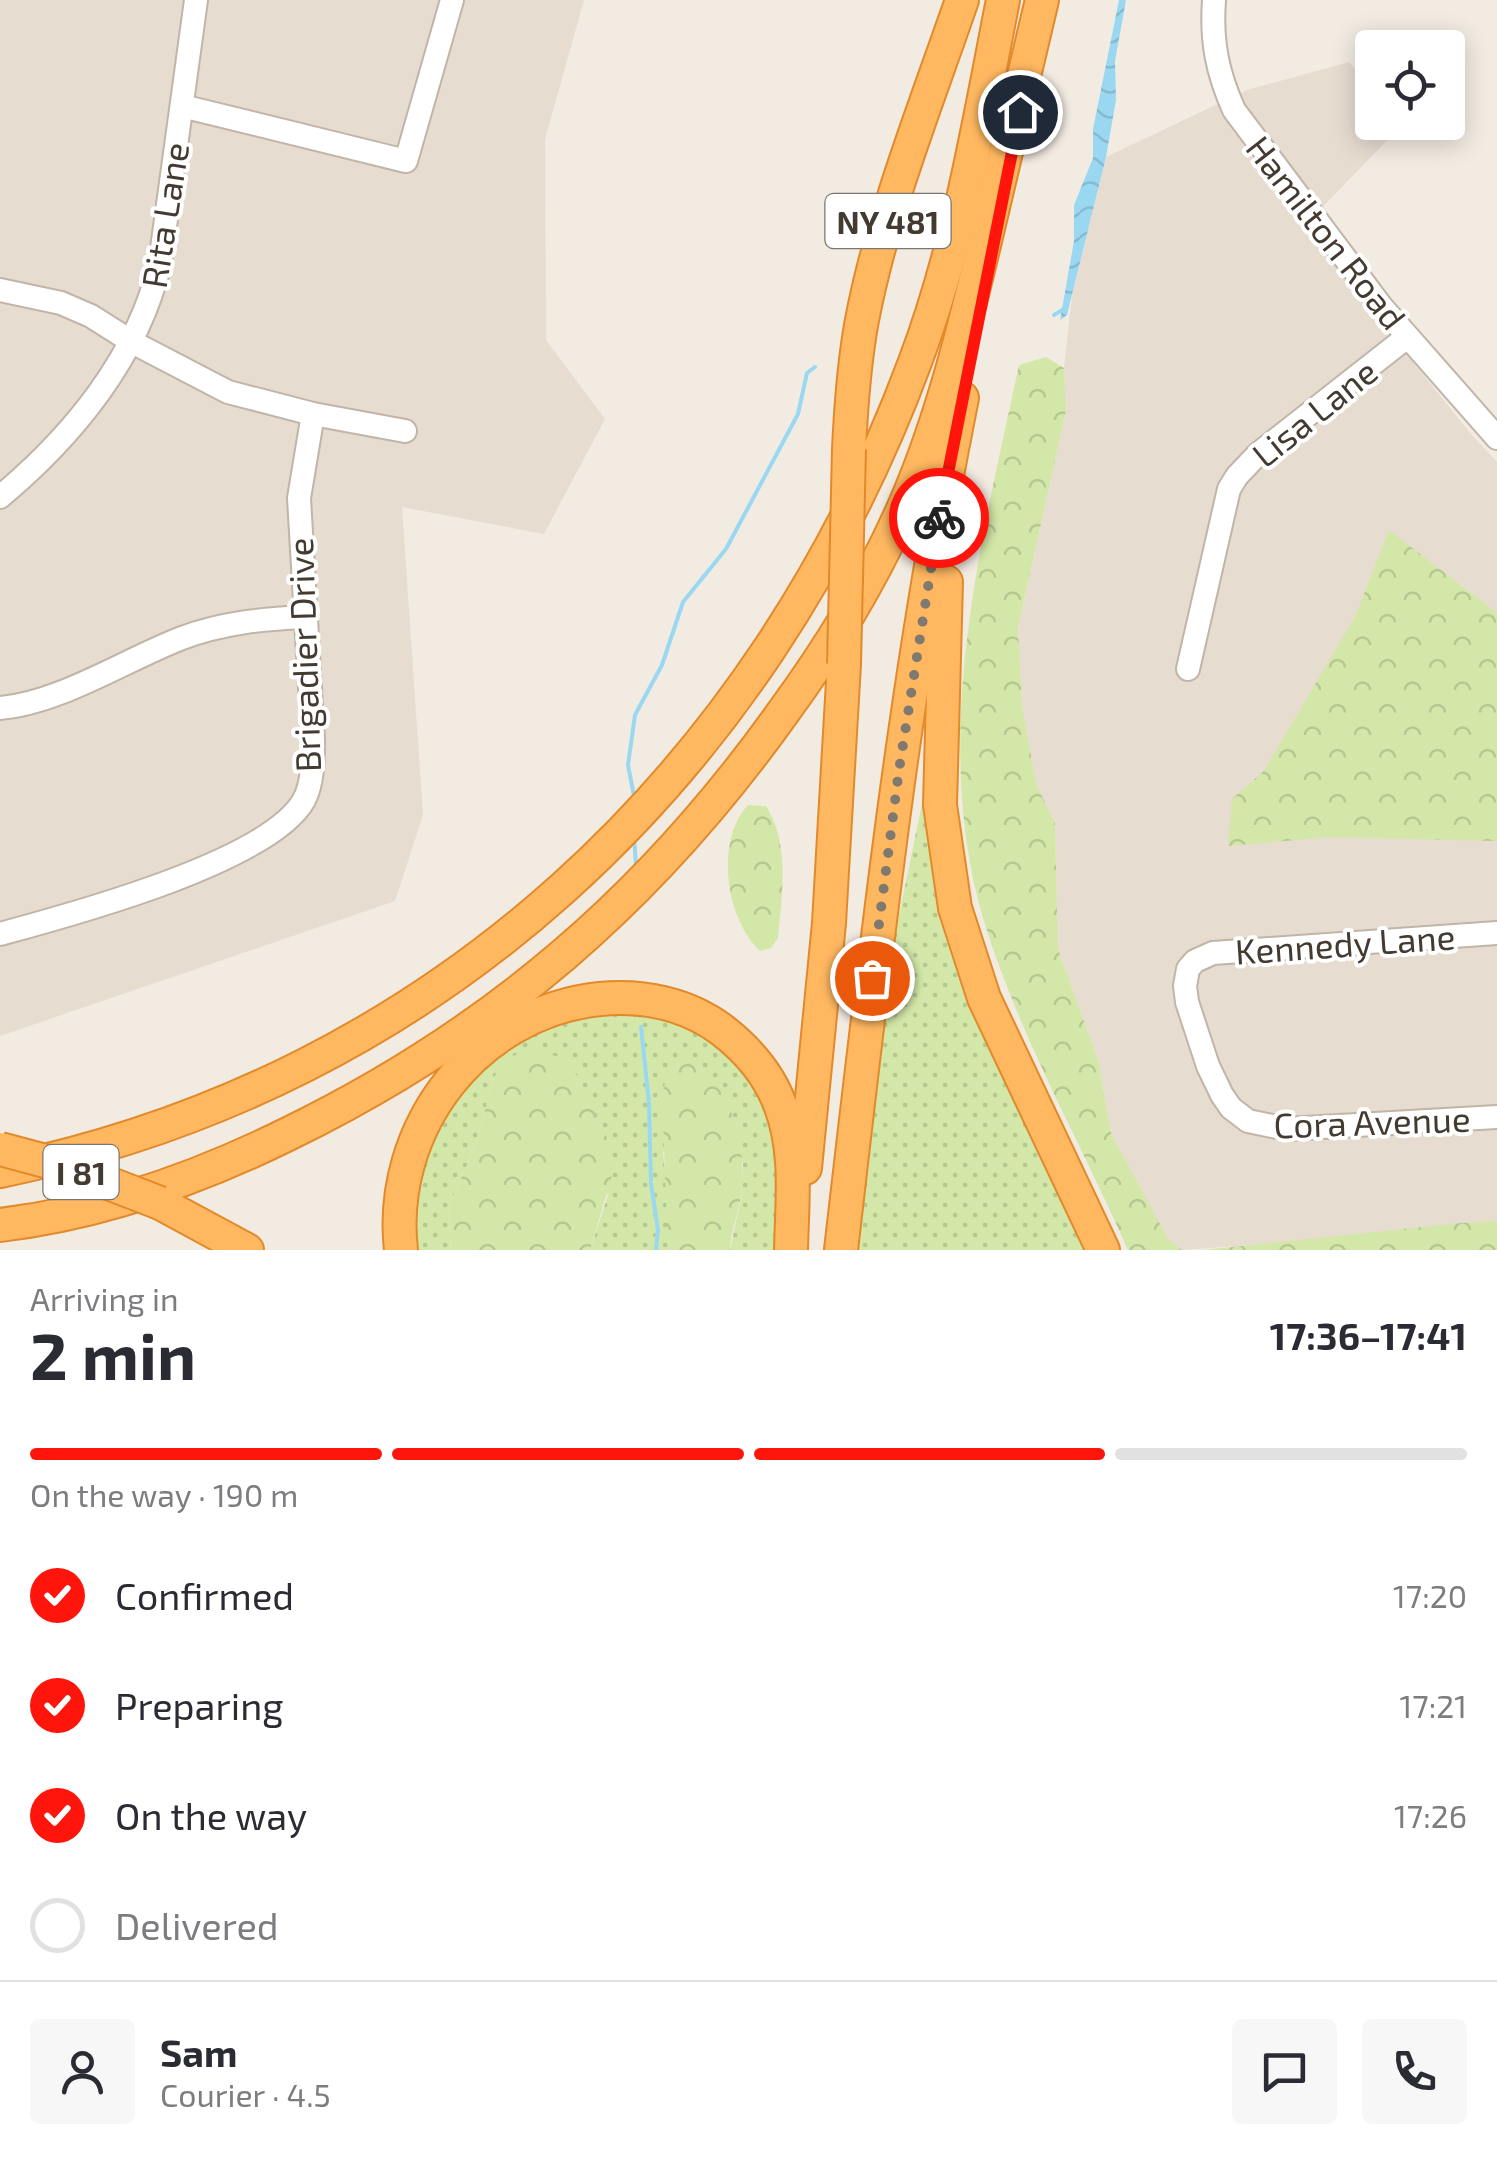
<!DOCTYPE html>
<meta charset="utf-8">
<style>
body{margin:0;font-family:"Exo 2",sans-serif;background:#f7f7f7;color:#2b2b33;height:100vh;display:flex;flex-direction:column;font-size:38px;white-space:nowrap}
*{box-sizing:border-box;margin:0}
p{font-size:32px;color:#7c7c81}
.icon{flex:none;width:55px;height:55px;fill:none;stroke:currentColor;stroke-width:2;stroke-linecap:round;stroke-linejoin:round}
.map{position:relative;height:1250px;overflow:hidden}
.details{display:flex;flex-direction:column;background:#fff;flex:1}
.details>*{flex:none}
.tools{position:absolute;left:1355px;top:30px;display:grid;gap:20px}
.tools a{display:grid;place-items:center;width:110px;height:110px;border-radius:10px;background:#fff;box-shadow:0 5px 25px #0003;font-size:50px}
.pin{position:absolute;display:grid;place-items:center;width:85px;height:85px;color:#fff;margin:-42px;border:5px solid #fff;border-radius:50%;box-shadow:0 2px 10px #0007}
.courier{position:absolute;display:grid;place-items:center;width:100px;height:100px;margin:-50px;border:8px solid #ff150c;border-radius:50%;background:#fff;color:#222;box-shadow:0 2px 12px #0007}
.overview em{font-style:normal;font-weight:700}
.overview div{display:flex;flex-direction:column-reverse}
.overview{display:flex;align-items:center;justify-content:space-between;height:170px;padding:0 30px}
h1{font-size:65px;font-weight:700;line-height:75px}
.bar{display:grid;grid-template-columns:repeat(4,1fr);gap:15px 10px;align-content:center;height:120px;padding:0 30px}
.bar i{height:12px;border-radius:8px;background:#e1e1e2}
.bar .selected{background:#ff150c}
.bar p{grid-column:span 4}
.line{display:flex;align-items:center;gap:25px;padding:0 30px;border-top:2px solid #e1e1e2}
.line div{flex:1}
.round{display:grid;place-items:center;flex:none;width:105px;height:105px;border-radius:10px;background:#f7f7f7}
ol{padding:0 30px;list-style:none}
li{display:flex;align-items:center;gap:30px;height:110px}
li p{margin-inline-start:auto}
li .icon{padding:10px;border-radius:50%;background:#ff150c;color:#fff;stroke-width:4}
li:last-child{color:#7c7c81}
li i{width:55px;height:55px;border:5px solid #e1e1e2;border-radius:50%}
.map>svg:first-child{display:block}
.residential{fill:#e6dcd0}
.grass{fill:url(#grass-dots)}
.forest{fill:url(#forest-crowns)}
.water{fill:url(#water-waves)}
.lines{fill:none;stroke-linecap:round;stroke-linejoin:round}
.stream{stroke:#9ad8f2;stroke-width:4}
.minor-casing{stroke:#c0b5a7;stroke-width:26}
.highway-casing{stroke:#e28a2b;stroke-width:36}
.minor{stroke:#fff;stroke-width:22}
.highway{stroke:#ffb860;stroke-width:32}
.highway-bridge-casing{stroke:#e28a2b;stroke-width:36;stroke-linecap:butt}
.highway-bridge{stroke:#ffb860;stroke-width:32}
.done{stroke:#807970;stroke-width:10;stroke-dasharray:0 18}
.route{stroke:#ff150c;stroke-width:12}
.labels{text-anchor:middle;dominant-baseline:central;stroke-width:8;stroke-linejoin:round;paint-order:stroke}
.shield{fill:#fff;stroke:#7b7670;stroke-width:2.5}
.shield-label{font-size:32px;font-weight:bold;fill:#433b32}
.street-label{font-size:35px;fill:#433b32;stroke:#fff}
</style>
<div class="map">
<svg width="1497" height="1250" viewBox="0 0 1497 1250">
<defs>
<pattern id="grass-dots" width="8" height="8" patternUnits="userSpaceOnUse" patternTransform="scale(2.5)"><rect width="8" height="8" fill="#d3e8a8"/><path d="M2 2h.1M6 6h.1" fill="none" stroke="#b6c891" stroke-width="1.8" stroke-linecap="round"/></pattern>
<pattern id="forest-crowns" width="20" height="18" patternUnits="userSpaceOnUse" patternTransform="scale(2.5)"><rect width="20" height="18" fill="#d3e8a8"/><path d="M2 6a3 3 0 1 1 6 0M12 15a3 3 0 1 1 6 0" fill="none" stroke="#b6c891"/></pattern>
<pattern id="water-waves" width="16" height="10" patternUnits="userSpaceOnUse" patternTransform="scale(2.5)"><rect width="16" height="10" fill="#9ad8f2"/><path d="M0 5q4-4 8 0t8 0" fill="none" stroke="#86bad0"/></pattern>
</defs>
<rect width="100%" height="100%" fill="#f2ebe2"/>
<g class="residential">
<polygon points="0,0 584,0 545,139 546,340 605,419 544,534 402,507 423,815 395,901 0,1036"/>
<polygon points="1349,62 1372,89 1372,122 1403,124 1304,226 1470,433 1497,462 1497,1221 1309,1241 1182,1250 1168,1240 1111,1133 1098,1060 1058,949 1055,823 1036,785 1022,704 1018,629 1066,411 1064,368 1072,296 1106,157 1247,90"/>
</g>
<g class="grass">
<polygon points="926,784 1088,1250 855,1250 881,1003"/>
<polygon points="579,1012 671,1015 739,1060 780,1128 775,1250 730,1250 741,1198 743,1163 663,1152 669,1211 668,1250 590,1250 608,1195 494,1077 476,1144 448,1208 451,1250 412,1250 410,1212 439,1114 498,1049"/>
</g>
<g class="forest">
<path d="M1046,357L1064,368L1066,411L1018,628L1022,704L1036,784L1055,823L1058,949L1098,1060L1111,1133L1168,1239L1182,1250H1128C1079,1139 1018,1034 983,918C930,738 981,542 1019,365Z"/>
<polygon points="1389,530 1497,613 1497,841 1331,837 1228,846 1232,799 1263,772 1355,617"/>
<path d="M748,805L766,806C790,843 782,895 778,938L771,948L760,951C725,918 715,840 748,805Z"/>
<polygon points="534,1052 562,1057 572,1066 609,1142 614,1169 590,1250 451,1250 448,1208 476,1144 494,1077 504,1062 517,1054"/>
<path d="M678,1059C694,1058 700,1065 710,1077C738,1109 746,1155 741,1196C738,1214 731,1231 730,1250H668L662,1096L669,1064Z"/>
<polygon points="1497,1221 1497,1250 1202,1250 1461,1223"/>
</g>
<polygon class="water" points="1119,0 1126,0 1115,61 1116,100 1106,157 1067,315 1060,320 1074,241 1074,205 1093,158 1093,129"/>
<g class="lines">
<g class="stream">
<polyline points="1054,315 1064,309"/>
<polyline points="634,796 628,765 635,715 662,665 683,602 726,549 798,414 807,373 815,367"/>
<polyline points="634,836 636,866"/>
<polyline points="641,1027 649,1103 651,1184 658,1230 656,1250"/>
</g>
<g class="minor-casing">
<g id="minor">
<path d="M1214,0C1211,41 1217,72 1234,110L1381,306L1497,438"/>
<polyline points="182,106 406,161 452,0"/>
<polyline points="0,290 61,303 91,316 132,342 228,392 313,414 405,431"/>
<path d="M0,497C73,436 138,357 160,263L196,0"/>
<polyline points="1188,669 1229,489 1237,476 1258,454 1407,337"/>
<path d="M0,708C60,703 125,660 182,638C222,623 262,619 304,617"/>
<polyline points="1497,933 1213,953 1195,961 1188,969 1185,986 1187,1002 1208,1066 1222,1095 1231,1108 1248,1121 1287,1129 1497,1117"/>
<path d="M0,934C70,915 269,862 304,800C313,783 313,759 313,740L299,498L313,414"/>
</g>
</g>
<g class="highway-casing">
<g id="highway">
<path d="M849,449C851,406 854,363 862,320C883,211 926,105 962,0"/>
<polyline points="946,582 940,805 955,908 984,998 1103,1250"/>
<polyline points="805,1168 829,923 844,664"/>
<path d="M0,1171C436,1082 762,774 915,362C959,246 979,122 1003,0"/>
<polyline points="160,1203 247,1250"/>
<path d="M0,1225C100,1213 199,1178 288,1134C495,1033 651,898 784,711C828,651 868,586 899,518C939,431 962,337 984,245C1003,163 1023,82 1042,0"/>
<path d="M401,1250C387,1128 476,1012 600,999C644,995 687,1004 722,1030C748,1050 770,1076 781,1107C798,1153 792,1202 791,1250"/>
<path d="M841,1250C874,965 905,680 962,398"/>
</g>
</g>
<use href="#minor" class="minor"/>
<use href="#highway" class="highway"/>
<g class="highway-bridge-casing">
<g id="highway-bridge">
<polyline points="844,664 849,449"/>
<polyline points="0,1149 64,1166 160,1203"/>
</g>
</g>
<use href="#highway-bridge" class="highway-bridge"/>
</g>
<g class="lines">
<polyline class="done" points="872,978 899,770 939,518"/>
<polyline class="route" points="939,518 1020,112"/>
</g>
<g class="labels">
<g class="shield">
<rect x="825.5" y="194" width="125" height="54" rx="8"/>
<rect x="43.5" y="1145" width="75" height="54" rx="8"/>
</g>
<g class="shield-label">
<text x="888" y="221">NY 481</text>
<text x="81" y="1172">I 81</text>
</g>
<g class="street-label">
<text transform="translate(164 215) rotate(-81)">Rita Lane</text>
<text transform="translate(1327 232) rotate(52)">Hamilton Road</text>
<text transform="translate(1314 412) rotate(-39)">Lisa Lane</text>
<text transform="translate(303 655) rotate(-92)">Brigadier Drive</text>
<text transform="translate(1345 943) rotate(-4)">Kennedy Lane</text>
<text transform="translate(1372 1121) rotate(-2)">Cora Avenue</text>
</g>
</g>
</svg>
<div class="tools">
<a><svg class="icon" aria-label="locate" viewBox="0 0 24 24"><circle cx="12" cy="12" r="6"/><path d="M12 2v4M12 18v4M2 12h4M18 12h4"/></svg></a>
</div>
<div class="pin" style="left:872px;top:978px;background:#ea580c"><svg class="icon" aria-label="bag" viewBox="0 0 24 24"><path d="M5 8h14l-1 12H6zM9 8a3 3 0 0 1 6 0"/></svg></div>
<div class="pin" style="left:1020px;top:112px;background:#1f2937"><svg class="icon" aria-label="home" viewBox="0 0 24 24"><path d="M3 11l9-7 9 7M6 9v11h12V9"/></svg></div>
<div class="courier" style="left:939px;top:518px"><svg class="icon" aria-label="bike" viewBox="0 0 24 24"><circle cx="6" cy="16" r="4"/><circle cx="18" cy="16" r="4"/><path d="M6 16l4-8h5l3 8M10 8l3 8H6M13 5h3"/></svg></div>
</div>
<section class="details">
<div class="overview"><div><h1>2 min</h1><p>Arriving in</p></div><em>17:36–17:41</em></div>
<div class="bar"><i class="selected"></i><i class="selected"></i><i class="selected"></i><i></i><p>On the way · 190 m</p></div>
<ol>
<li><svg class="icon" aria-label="check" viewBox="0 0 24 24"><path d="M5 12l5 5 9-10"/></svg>Confirmed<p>17:20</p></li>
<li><svg class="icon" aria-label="check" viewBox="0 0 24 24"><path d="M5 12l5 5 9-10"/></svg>Preparing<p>17:21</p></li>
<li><svg class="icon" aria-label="check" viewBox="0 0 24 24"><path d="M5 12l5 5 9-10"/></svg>On the way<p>17:26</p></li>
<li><i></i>Delivered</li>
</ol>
<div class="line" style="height:180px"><a class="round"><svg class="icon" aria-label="person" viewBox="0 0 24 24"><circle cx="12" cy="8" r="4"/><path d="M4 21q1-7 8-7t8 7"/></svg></a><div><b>Sam</b><p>Courier · 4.5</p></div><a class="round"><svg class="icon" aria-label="chat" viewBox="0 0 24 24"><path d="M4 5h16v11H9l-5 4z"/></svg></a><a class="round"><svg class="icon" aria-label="phone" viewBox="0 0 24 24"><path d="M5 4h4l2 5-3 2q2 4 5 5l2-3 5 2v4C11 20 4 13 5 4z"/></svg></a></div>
</section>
